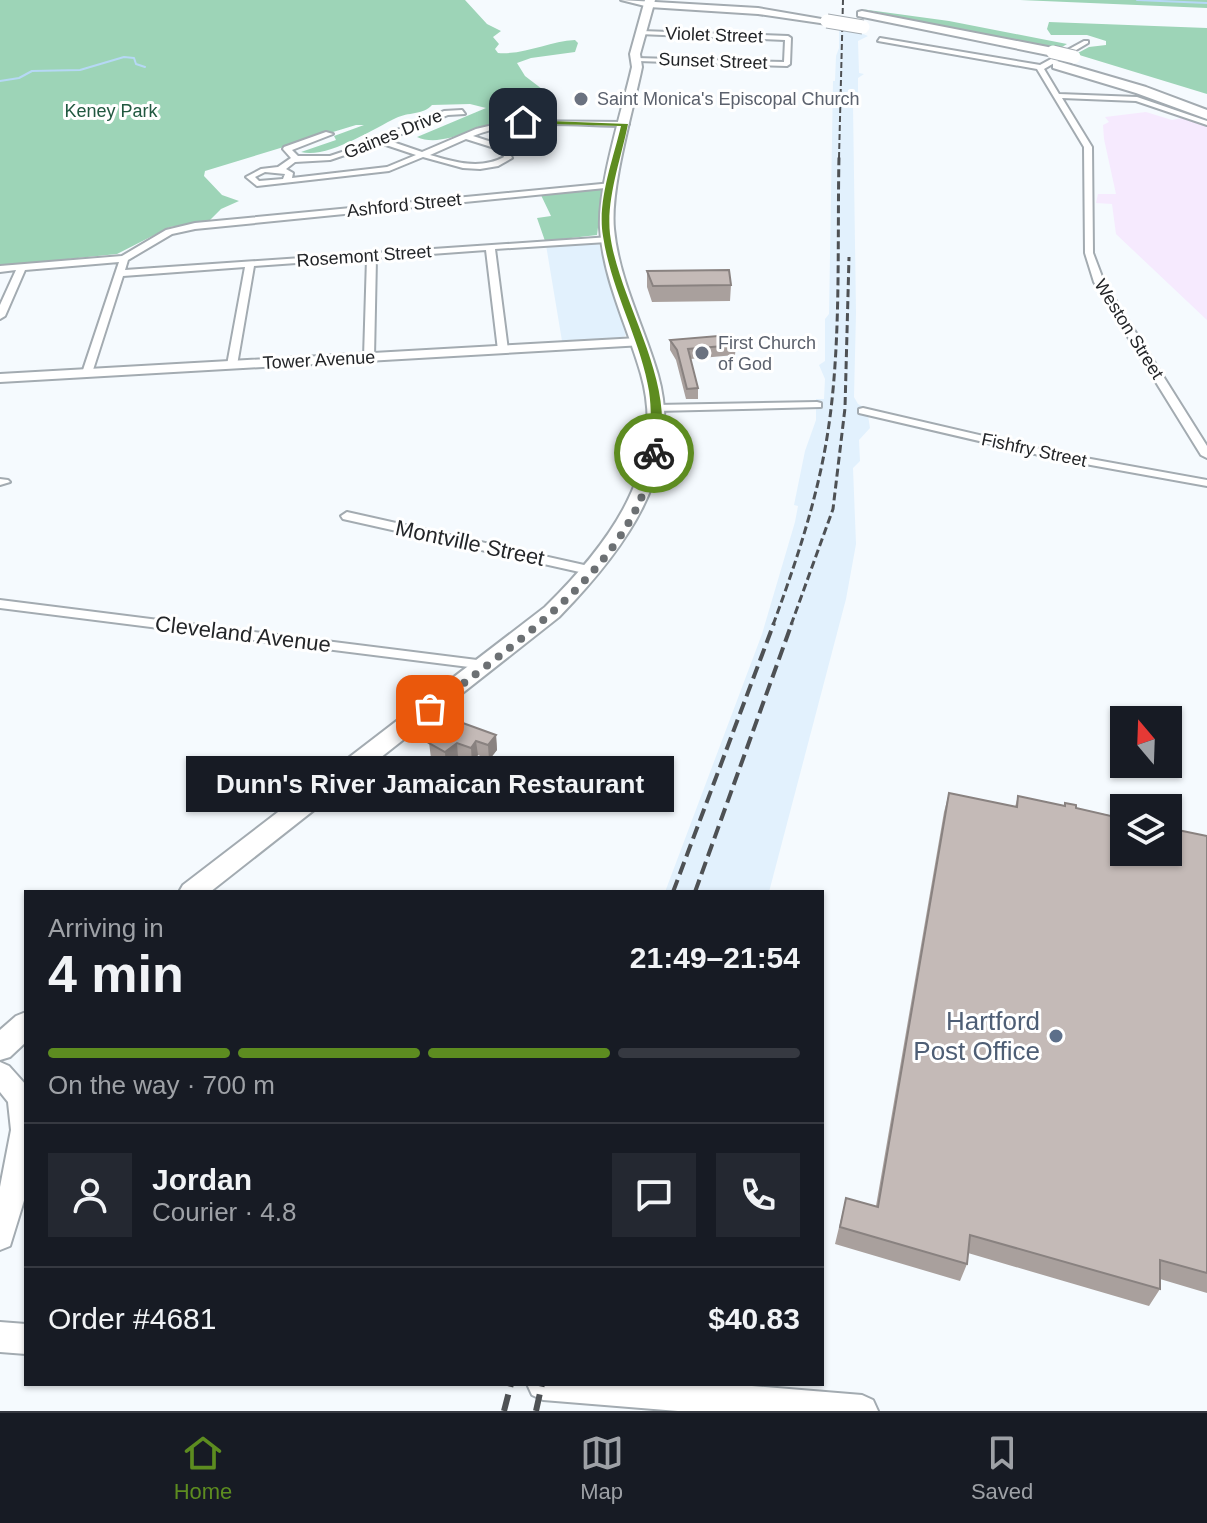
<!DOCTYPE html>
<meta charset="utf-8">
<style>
body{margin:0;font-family:Helvetica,sans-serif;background:#242831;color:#f1f3f6;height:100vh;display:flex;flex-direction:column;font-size:30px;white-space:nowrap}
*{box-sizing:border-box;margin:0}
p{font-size:26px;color:#9ea1a6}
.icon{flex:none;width:44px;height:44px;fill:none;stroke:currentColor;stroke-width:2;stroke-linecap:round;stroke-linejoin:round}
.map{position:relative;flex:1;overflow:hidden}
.drawer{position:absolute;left:24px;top:890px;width:800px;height:496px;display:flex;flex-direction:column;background:#171b24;border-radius:0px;box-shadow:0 2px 6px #0004}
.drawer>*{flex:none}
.needle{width:52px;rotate:341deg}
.fabs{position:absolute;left:1110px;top:706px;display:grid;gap:16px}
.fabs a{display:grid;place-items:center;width:72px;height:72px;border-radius:0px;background:#171b24;box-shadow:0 2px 6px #0004;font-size:40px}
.pin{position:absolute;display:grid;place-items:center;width:68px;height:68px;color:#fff;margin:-34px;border-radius:16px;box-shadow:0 4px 12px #0006}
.courier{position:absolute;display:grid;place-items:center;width:80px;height:80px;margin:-40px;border:6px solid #5d8c20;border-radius:50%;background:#fff;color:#222;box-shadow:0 2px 10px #0007}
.bubble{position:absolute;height:56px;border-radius:0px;background:#171b24;box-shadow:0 2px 6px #0004;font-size:26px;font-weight:700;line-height:56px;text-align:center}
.headline em{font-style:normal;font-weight:700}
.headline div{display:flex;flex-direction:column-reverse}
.headline{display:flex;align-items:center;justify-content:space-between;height:136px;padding:0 24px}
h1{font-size:52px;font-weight:700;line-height:60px}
.bar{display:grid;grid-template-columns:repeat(4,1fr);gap:12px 8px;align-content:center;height:96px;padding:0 24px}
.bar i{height:10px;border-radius:6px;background:#363941}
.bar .on{background:#5d8c20}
.bar p{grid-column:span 4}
.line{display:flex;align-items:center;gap:20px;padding:0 24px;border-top:2px solid #363941}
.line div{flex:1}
.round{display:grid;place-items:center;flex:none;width:84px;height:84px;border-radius:0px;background:#242831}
.dock{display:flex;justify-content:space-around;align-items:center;height:112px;border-top:2px solid #363941;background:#171b24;font-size:22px;color:#9ea1a6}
.dock a{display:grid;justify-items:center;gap:4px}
.dock .on{color:#5d8c20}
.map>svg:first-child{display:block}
.built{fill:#e2f1fd}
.industrial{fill:#f6eafe}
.green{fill:#9dd4b7}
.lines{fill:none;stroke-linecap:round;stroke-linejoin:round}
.stream{stroke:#b6d8f5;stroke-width:2}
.minor-casing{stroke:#a3abb1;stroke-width:4}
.secondary-casing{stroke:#a3abb1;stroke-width:4}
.primary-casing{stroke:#a3abb1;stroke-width:4}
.motorway-casing{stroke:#a3abb1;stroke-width:4}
.minor{fill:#fff;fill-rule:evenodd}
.secondary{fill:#fff;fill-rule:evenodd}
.primary{fill:#fff;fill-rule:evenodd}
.motorway{fill:#fff;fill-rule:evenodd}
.rail-far3{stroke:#4e5154;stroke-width:2;stroke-dasharray:6 3;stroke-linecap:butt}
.rail-far2{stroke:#4e5154;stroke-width:3;stroke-dasharray:8 4;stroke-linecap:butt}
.rail-far1{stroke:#4e5154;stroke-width:4;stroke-dasharray:13 6;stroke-linecap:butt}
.rail{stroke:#4e5154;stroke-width:6;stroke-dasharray:17 8;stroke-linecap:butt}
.motorway-bridge-casing{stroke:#a3abb1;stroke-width:15;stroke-linecap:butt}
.motorway-bridge{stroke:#fff;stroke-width:13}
.wall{fill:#a9a09d}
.shaded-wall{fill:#898280}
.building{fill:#c4bab7;stroke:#898280;stroke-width:2}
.route{fill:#5d8c20}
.done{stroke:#6c7073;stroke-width:8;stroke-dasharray:0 14.4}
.worship-dot{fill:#6b7280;stroke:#fff;stroke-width:3}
.service-dot{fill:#5c6f8a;stroke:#fff;stroke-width:3}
.labels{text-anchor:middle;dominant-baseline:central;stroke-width:6;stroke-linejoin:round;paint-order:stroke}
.far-street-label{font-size:18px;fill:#232528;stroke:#fff}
.far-worship-label{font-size:18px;fill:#5b616d;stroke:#fff;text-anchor:start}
.far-park-label{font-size:18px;fill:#215840;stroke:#fff}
.street-label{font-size:22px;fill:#232528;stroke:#fff}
.near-service-label{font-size:26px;fill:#4e5e75;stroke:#fff;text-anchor:end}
</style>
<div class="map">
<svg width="1207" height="1411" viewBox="0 0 1207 1411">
<rect width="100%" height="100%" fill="#f5fafe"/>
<g class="built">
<polygon points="839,24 868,36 858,41 859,73 864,74 858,78 858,98 854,100 858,105 853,105 856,313 854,397 858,404 867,409 870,428 859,440 860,461 853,468 856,544 846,599 769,892 665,892 762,634 795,522 798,506 794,505 805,451 816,420 816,399 824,399 825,379 819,365 825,361 825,319 829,314 833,81 835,81 836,56 839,48"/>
<polygon points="599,243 626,335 620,339 562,341 546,245"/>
</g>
<polygon class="industrial" points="1146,112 1172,120 1187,117 1207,125 1207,320 1116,234 1112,204 1096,203 1098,194 1116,194 1104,139 1103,125 1109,122 1105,117"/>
<g class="green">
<path d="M0,0H465L487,24L501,31L493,37L499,44L495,49L498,53C526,55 549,41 575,40L578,43L575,52L531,58L517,63L525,76L542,89L520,93L511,99L512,119C482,123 443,149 417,137L486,108L470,104L432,105C423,115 408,112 396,118C373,129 327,159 301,152L336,140L334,136L364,125H356L205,171L204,176L222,195L239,201L221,209L209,221L170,227L117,254L0,266Z"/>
<polygon points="1020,0 1207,0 1207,8"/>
<polygon points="861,9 949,21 1067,44 1057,50"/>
<polygon points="1049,22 1207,28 1207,94 1076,54 1089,47 1106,45 1106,41 1087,35 1051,35 1047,29"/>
<polygon points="599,188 603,190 597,235 545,241 537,218 551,216 540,193"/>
</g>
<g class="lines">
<g class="stream">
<polyline points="1137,0 1207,3"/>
<polyline points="0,81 19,78 32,71 80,70 124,57 134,58 136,64 145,67"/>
</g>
<g class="minor-casing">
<g id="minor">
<polygon points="641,31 788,36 791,38 790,64 787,66 638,61 636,58 784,62 785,40 639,34"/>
<polygon points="880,38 1040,65 1084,41 1088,41 1088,43 1044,69 1059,94 1137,97 1207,121 1207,125 1136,101 1062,98 1092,147 1093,253 1104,282 1207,446 1207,458 1201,455 1094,282 1085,253 1084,147 1037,69 878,41"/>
<path d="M462,110L465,114L448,115L387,140L422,152L476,129L510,121L625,122L629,124L625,126C577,126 518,117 473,136L507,147L512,158L498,166L480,169L463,168L423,157L389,171L257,186L246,177L261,169L278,167L291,158L283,149L284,147L326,132L333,134L292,150L298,156H330L342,152L444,111ZM466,139L501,150L504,157C480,170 454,162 430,155ZM380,143L416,155L387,167L292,178L293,173L286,169L295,162L330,160ZM265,172L285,174L283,179L259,181L255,177Z"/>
<polygon points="612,183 615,183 615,187 195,229 172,234 128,260 125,270 610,237 610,241 607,242 495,249 508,350 503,353 498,350 486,250 376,258 374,357 369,360 364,357 367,258 254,266 237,365 232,368 227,365 245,267 123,276 92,373 87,376 82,373 119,262 25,270 5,316 0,319 0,305 16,270 0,272 0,266 122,256 166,230 195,223"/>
<polygon points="817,402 821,403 821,407 656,411 651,408 656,405"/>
<polygon points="863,408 1052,452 1207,480 1207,486 1052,458 859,413 859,409"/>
<polygon points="0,479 8,480 10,482 0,485"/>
<polygon points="347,512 593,567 599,571 593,575 343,519 341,516"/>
<polygon points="0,600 485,661 492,665 485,669 0,608"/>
</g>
</g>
<g class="secondary-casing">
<g id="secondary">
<polygon points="638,338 643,339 643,345 0,382 0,374"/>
<polygon points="0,1062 9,1066 26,1085 26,1194 10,1246 0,1250 0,1187 11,1130 8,1102 0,1092"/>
<polygon points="0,1322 26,1324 26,1354 0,1352"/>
<polygon points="527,1384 728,1384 862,1395 873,1400 878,1411 678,1411 543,1400 532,1395"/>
</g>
</g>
<g class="primary-casing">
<g id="primary">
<path d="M645,0H655L640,54L642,67C633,111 610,187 614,229C619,281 644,326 658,375C685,471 623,551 559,617L210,892H179L183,885L545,607C608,545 668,468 641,374C627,325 603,279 600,228C598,185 622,111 632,67L630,54Z"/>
<polygon points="26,1012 26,1042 10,1057 0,1060 0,1030 16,1016"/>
</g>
</g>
<g class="motorway-casing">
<g id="motorway">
<polygon points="621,0 758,8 833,21 827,24 758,14 649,7"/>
<polygon points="862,11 1053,48 1059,52 1053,56 858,16 858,12"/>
<polygon points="1057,61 1146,87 1207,110 1207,119 1136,93 1053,68 1053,62"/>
</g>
</g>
<use href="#minor" class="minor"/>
<use href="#secondary" class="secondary"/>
<use href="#primary" class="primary"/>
<use href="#motorway" class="motorway"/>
<polyline class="rail-far3" points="839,158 843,0"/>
<g class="rail-far2">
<path d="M773,625C794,568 814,509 825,449C842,357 837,250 839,156"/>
<polyline points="791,625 833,509 845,408 849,257"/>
</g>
<g class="rail-far1">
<polyline points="673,892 774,623"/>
<polyline points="695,892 792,623"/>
</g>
<g class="rail">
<polyline points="504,1411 511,1384"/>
<polyline points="536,1411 542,1384"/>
</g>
<g class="motorway-bridge-casing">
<g id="motorway-bridge">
<polyline points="827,21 863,27"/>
<polyline points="1053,52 1074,57"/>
</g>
</g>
<use href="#motorway-bridge" class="motorway-bridge"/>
</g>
<g class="wall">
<polygon points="647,271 731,285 730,301 652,302 647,287"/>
<polygon points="670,340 736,345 735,355 690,359 698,388 698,399 686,399 676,360 670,350"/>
<polygon points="428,735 496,735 497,750 489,760 478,755 472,763 458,757 446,767 431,758"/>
<polygon points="949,793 1015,807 1018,796 1064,806 1065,803 1076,808 1207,836 1207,1293 1160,1279 1160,1289 1149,1306 968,1253 967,1264 960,1281 835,1244 846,1198 876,1206 944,812"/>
</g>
<g class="shaded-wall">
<polygon points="496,735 497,750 489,760 488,745"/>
<polygon points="476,741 478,755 472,763 471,748"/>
<polygon points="457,743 458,757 446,767 445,752"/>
</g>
<g class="building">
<polygon points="729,270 731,285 653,286 647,271"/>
<polygon points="730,335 736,345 688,349 698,388 687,389 677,350 670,340"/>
<polygon points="449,718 496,735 488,745 476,741 471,748 457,743 445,752 429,743 434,739 428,735"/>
<polygon points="949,793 1017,807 1018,796 1065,806 1065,803 1076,805 1076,808 1124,819 1124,852 1168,852 1168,828 1207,836 1207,1273 1160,1260 1160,1289 970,1235 967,1264 840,1227 846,1198 878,1207"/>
</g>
<path class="route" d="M523,120L628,124C621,159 606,199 610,234C619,303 680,386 657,455L648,453C651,432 652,412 649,391C641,341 611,290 603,236C597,201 613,160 621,126L521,123Z"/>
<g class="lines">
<path class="done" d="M430,709C512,645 638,564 654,453"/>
</g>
<g class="worship-dot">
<circle cx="581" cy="99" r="8"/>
<circle cx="702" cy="353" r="8"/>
</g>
<circle class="service-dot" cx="1056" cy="1036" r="8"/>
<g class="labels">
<g class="far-street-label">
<text transform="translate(714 35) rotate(2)">Violet Street</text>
<text transform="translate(713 61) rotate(2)">Sunset Street</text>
<text transform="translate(393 134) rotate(-22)">Gaines Drive</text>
<text transform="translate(404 205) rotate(-6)">Ashford Street</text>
<text transform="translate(364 256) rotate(-4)">Rosemont Street</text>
<text transform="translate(1129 329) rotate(58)">Weston Street</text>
<text transform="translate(319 360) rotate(-3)">Tower Avenue</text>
<text transform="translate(1034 450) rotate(12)">Fishfry Street</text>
</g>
<g class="far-worship-label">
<text x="597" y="99">Saint Monica's Episcopal Church</text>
<text x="718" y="343">First Church<tspan x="718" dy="21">of God</tspan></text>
</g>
<g class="far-park-label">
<text x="111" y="111">Keney Park</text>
</g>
<g class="street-label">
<text transform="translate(470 543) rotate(12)">Montville Street</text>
<text transform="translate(243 634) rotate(7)">Cleveland Avenue</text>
</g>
<g class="near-service-label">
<text x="1040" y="1021">Hartford<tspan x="1040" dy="30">Post Office</tspan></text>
</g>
</g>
</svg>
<div class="fabs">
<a><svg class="needle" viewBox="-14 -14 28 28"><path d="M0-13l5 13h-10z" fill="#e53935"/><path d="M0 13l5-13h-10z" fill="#9ea1a6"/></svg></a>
<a><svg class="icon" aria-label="layers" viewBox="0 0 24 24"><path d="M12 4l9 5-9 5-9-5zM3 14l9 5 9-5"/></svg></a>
</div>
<div class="pin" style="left:430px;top:709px;background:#ea580c"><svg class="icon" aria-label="bag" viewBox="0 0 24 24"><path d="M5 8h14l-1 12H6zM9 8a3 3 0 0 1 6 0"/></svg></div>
<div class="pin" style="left:523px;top:122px;background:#1f2937"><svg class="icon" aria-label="home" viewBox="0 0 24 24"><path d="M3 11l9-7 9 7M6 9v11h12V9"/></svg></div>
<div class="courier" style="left:654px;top:453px"><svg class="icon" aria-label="bike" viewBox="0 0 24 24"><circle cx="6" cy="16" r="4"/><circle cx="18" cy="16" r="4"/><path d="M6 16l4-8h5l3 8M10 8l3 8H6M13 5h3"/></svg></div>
<div class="bubble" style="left:186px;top:756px;width:488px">Dunn's River Jamaican Restaurant</div>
<section class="drawer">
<div class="headline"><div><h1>4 min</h1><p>Arriving in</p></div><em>21:49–21:54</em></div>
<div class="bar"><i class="on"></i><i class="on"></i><i class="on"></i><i></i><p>On the way · 700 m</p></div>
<div class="line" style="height:144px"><a class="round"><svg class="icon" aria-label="person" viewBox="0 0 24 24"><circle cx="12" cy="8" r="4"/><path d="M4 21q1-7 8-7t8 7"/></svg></a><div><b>Jordan</b><p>Courier · 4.8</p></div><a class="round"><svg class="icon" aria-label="chat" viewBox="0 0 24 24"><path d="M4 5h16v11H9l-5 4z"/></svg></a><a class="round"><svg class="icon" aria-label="phone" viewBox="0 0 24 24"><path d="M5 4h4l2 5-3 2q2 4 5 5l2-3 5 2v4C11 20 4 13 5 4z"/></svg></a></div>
<div class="line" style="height:104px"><div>Order #4681</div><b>$40.83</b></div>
</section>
</div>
<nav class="dock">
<a class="on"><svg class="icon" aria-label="home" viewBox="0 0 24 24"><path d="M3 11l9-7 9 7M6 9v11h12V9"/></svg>Home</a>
<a><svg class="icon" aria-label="map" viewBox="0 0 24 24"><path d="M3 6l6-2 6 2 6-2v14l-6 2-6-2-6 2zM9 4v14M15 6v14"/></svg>Map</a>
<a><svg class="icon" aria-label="saved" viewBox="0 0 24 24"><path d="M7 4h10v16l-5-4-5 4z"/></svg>Saved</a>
</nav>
